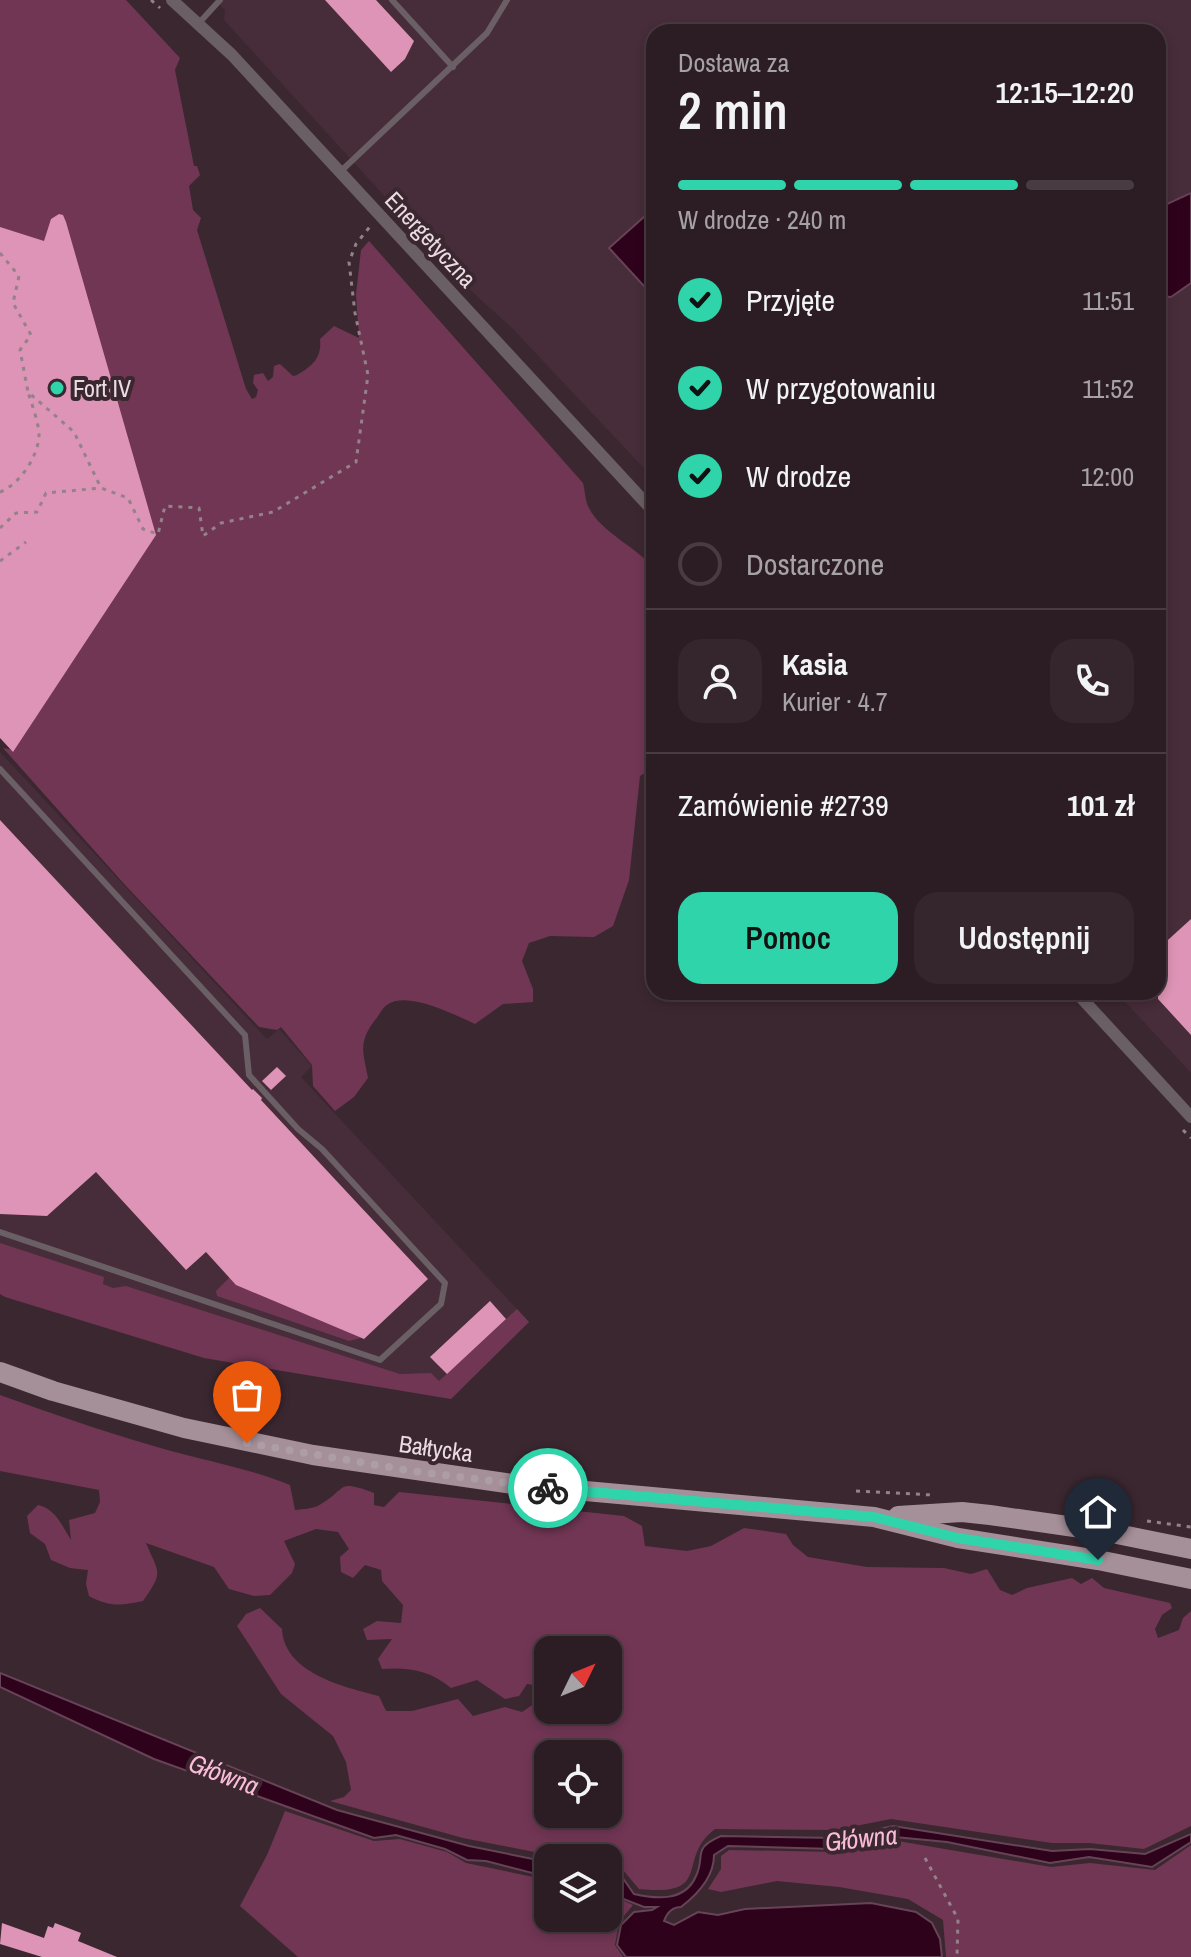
<!DOCTYPE html>
<html lang="pl">
<meta charset="utf-8">
<style>
body{margin:0;font-family:"Archivo Narrow",sans-serif;background:#34262c;color:#f1f3f6;height:100vh;display:flex;flex-direction:column;font-size:30px;white-space:nowrap}
*{box-sizing:border-box;margin:0}
p{font-size:26px;color:#a6a2a6}
.icon{flex:none;width:44px;height:44px;fill:none;stroke:currentColor;stroke-width:2;stroke-linecap:round;stroke-linejoin:round}
.map{position:relative;flex:1;overflow:hidden}
.sheet{position:absolute;left:646px;top:24px;width:520px;height:976px;display:flex;flex-direction:column;background:#2c1d24;border-radius:24px;box-shadow:0 4px 12px #0003,0 0 0 2px #483b41}
.sheet>*{flex:none}
.needle{width:52px;rotate:47deg}
.tools{position:absolute;left:534px;top:1636px;display:grid;gap:16px}
.tools a{display:grid;place-items:center;width:88px;height:88px;border-radius:16px;background:#2c1d24;box-shadow:0 4px 12px #0003,0 0 0 2px #483b41;font-size:40px}
.pin{position:absolute;display:grid;place-items:center;width:68px;height:68px;color:#fff;margin:-82px -34px;border-radius:50% 50% 50% 0;rotate:-45deg;box-shadow:0 0 8px #0007}
.pin .icon{rotate:45deg}
.courier{position:absolute;display:grid;place-items:center;width:80px;height:80px;margin:-40px;border:6px solid #2fd4aa;border-radius:50%;background:#fff;color:#222;box-shadow:0 2px 10px #0007}
.overview em{font-style:normal;font-weight:600}
.overview div{display:flex;flex-direction:column-reverse}
.overview{display:flex;align-items:center;justify-content:space-between;height:136px;padding:0 32px}
h1{font-size:52px;font-weight:600;line-height:60px}
.bar{display:grid;grid-template-columns:repeat(4,1fr);gap:12px 8px;align-content:center;height:96px;padding:0 32px}
.bar i{height:10px;border-radius:6px;background:#483b41}
.bar .active{background:#2fd4aa}
.bar p{grid-column:span 4}
.line{display:flex;align-items:center;gap:20px;padding:0 32px;border-top:2px solid #483b41}
.line div{flex:1}
.round{display:grid;place-items:center;flex:none;width:84px;height:84px;border-radius:24px;background:#34262c}
ol{padding:0 32px;list-style:none}
li{display:flex;align-items:center;gap:24px;height:88px}
li p{margin-inline-start:auto}
li .icon{padding:8px;border-radius:50%;background:#2fd4aa;color:#111;stroke-width:4}
li:last-child{color:#a6a2a6}
li i{width:44px;height:44px;border:4px solid #483b41;border-radius:50%}
.cta{display:flex;gap:16px;margin-top:auto;padding:16px 32px}
.cta a{flex:1;height:92px;border-radius:24px;background:#2fd4aa;color:#111;font-size:32px;font-weight:600;line-height:92px;text-align:center}
.cta a+a{background:#34262c;color:#f1f3f6}
.map>svg:first-child{display:block}
.built{fill:#472c39}
.green{fill:#713654;fill-rule:evenodd}
.water{fill:#2f021c;stroke:#674357;stroke-width:2}
.building{fill:#de94b6}
.lines{fill:none;stroke-linecap:round;stroke-linejoin:round}
.path{stroke:#938289;stroke-width:3;stroke-dasharray:4 6;stroke-linecap:butt}
.lane{stroke:#6a5f64;stroke-width:6}
.street{stroke:#6a5f64;stroke-width:12}
.primary{stroke:#a58f98;stroke-width:20}
.done{stroke:#ad9da4;stroke-width:8;stroke-dasharray:0 14.4}
.route{stroke:#2fd4aa;stroke-width:10}
.poi-dot{fill:#2fd4aa;stroke:#3b2730;stroke-width:3}
.labels{text-anchor:middle;dominant-baseline:central;stroke-width:8;stroke-linejoin:round;paint-order:stroke}
.street-label{font-size:24px;fill:#eadce2;stroke:#3b2730}
.poi-label{font-size:24px;fill:#eadce2;stroke:#3b2730;text-anchor:start}
.water-label{font-size:26px;font-style:italic;fill:#fabdd8;stroke:#3b2730}
</style>
<div class="map">
<svg width="1191" height="1957" viewBox="0 0 1191 1957">
<rect width="100%" height="100%" fill="#3b2730"/>
<g class="built">
<polygon points="215,0 1191,0 1191,1073 1116,992 1158,992 1158,32 654,32 654,479 512,328 469,289 224,20 225,10"/>
<polygon points="0,752 267,1039 279,1029 312,1066 301,1077 529,1322 451,1399 204,1358 0,1294"/>
</g>
<g class="green">
<path d="M0,0H126L180,58L175,70L194,166H197L200,175L189,186L193,210L201,218L197,230L246,389L252,399L256,397L258,390L253,383L254,375L263,373L268,381L273,377L274,366L280,364L293,376L297,375C312,366 322,358 320,339L334,326L359,338L356,294L361,250L369,241L583,483C585,490 585,501 589,508C601,532 636,547 654,568V768L640,776L629,880L613,926L594,937L550,936L529,943L522,961L533,989V1002L503,1004L475,1024C455,1015 407,990 387,1005C382,1008 379,1016 375,1020C358,1043 363,1051 368,1078L354,1097L335,1111L313,1086L312,1065L281,1027L277,1030L259,1027L126,886L3,748L13,750L0,719Z"/>
<polygon points="0,1243 104,1277 103,1284 113,1288 126,1286 400,1374 431,1373 439,1381 517,1309 529,1322 451,1399 204,1358 5,1297 0,1294"/>
<polygon points="230,1277 361,1338 349,1341 217,1296 216,1291"/>
<path d="M0,1395C56,1415 113,1435 171,1451C211,1462 251,1469 290,1485L295,1510C303,1509 314,1509 321,1504C348,1488 336,1479 374,1493V1505L384,1507L399,1492L624,1516L642,1526L645,1546L687,1551L711,1546L744,1528L786,1534L793,1545L808,1557L867,1567L944,1568L971,1574L987,1569L1000,1590L1012,1595L1027,1588L1072,1578L1081,1584L1092,1578L1104,1588L1170,1603L1172,1608L1162,1615L1155,1629L1158,1638L1179,1630L1183,1618L1191,1611V1826L1144,1849L1089,1843H1052L891,1819L835,1830L715,1829C675,1859 715,1897 639,1889L617,1863H608V1858H565L463,1838L330,1801L344,1797L351,1790L346,1762L333,1736L281,1694L237,1626L246,1614L260,1608L282,1629C284,1673 344,1687 379,1696L386,1711H412L458,1699L473,1716L505,1707L522,1712L538,1701L541,1686L527,1684L519,1696L505,1699L477,1680L451,1688C430,1670 408,1667 382,1669L378,1659L392,1639L367,1640L363,1629L377,1621L401,1623L403,1605L382,1581L381,1570L365,1565L353,1578L341,1572L340,1557L349,1549L338,1532L316,1529L284,1541L295,1564L292,1573L270,1595L254,1596L229,1589L214,1567L146,1543C159,1574 164,1571 143,1601C119,1606 110,1607 89,1596L86,1584L88,1570L70,1568L51,1560L45,1544L30,1533L27,1516L38,1505C56,1509 62,1526 71,1540L69,1520L95,1513L100,1502L99,1490L0,1471ZM548,1650H608V1710H548ZM608,1754V1814H548V1754Z"/>
<polygon points="285,1811 374,1841 400,1839 447,1852 466,1863 548,1880 548,1918 608,1918 608,1895 611,1895 633,1905 619,1922 615,1945 623,1957 298,1957 240,1906 267,1855"/>
<polygon points="898,1841 1051,1867 1090,1863 1155,1870 1191,1845 1191,1957 946,1957 943,1920 908,1899 839,1887 777,1881 721,1892 708,1889 721,1869 721,1856 729,1850 837,1852"/>
</g>
<g class="water">
<polygon points="1191,193 1191,283 1171,297 1158,296 1158,204 1163,206"/>
<polygon points="654,208 654,297 609,248"/>
<polygon points="0,1673 337,1810 469,1846 548,1862 548,1877 486,1861 467,1860 445,1849 396,1835 374,1838 154,1759 0,1687"/>
<path d="M893,1826L1052,1851L1090,1849L1145,1854L1191,1834V1842L1152,1867L1089,1857L1050,1863L947,1842L895,1837L834,1849L728,1846L714,1855C714,1877 698,1894 681,1907C672,1907 667,1913 664,1921L674,1925L698,1912L718,1915L745,1909L871,1903L916,1912L932,1923L940,1939L942,1957H626L617,1945L621,1925L634,1912L652,1910L657,1907H644L608,1893V1870L622,1877L634,1894C656,1899 685,1902 696,1876C706,1855 691,1849 721,1836L836,1838Z"/>
</g>
<g class="building">
<polygon points="325,0 376,0 414,41 405,59 391,72"/>
<polygon points="59,214 63,215 66,222 156,535 13,752 0,738 0,227 44,241 51,219"/>
<polygon points="0,820 252,1090 253,1089 262,1098 261,1100 428,1279 364,1339 236,1285 206,1252 186,1270 96,1172 47,1216 0,1214"/>
<polygon points="1191,919 1191,1035 1158,999 1158,949"/>
<polygon points="277,1067 286,1076 271,1090 262,1081"/>
<polygon points="490,1301 506,1319 447,1374 430,1357"/>
<polygon points="2,1923 44,1938 48,1926 53,1928 55,1923 81,1933 78,1941 117,1957 42,1957 0,1944"/>
</g>
<g class="lines">
<g class="path">
<polyline points="151,0 160,8"/>
<polyline points="0,253 19,276 13,303 31,335 20,350 28,392 74,432 101,488 128,498 143,529 158,534 165,506 199,508 203,536 221,523 273,512 356,462 368,375 355,313 349,262 356,244 372,224"/>
<path d="M0,492C19,485 38,457 39,436C39,423 32,405 28,392"/>
<polyline points="648,525 654,531"/>
<polyline points="0,528 16,513 37,512 46,493 101,488"/>
<polyline points="0,561 26,542"/>
<polyline points="1056,992 1064,1001"/>
<polyline points="1183,1130 1191,1138"/>
<polyline points="856,1491 933,1495"/>
<polyline points="1147,1521 1191,1527"/>
<polyline points="925,1858 958,1919 957,1957"/>
</g>
<g class="lane">
<polyline points="392,0 453,67"/>
<polyline points="199,23 220,0"/>
<polyline points="340,172 487,33 507,0"/>
<polyline points="0,769 245,1035 249,1075 298,1129 322,1149 445,1283 441,1304 380,1360 0,1232"/>
</g>
<g class="street">
<polyline points="172,0 232,55 654,512"/>
<polyline points="1076,992 1191,1117"/>
</g>
<g class="primary">
<polyline points="0,1372 53,1391 184,1428 313,1455 519,1485 874,1517 958,1538 1098,1560 1191,1579"/>
<polyline points="898,1516 962,1512 990,1515 1102,1531 1191,1549"/>
</g>
</g>
<g class="lines">
<polyline class="done" points="247,1443 412,1471 548,1488"/>
<polyline class="route" points="548,1488 874,1517 958,1538 1098,1560"/>
</g>
<circle class="poi-dot" cx="57" cy="388" r="8"/>
<g class="labels">
<g class="street-label">
<text transform="translate(431 239) rotate(47)">Energetyczna</text>
<text transform="translate(436 1448) rotate(8)">Bałtycka</text>
</g>
<g class="poi-label">
<text x="73" y="388">Fort IV</text>
</g>
<g class="water-label">
<text transform="translate(224 1774) rotate(21)">Główna</text>
<text transform="translate(861 1838) rotate(-6)">Główna</text>
</g>
</g>
</svg>
<div class="tools">
<a><svg class="needle" viewBox="-14 -14 28 28"><path d="M0-13l5 13h-10z" fill="#e53935"/><path d="M0 13l5-13h-10z" fill="#a6a2a6"/></svg></a>
<a><svg class="icon" aria-label="locate" viewBox="0 0 24 24"><circle cx="12" cy="12" r="6"/><path d="M12 2v4M12 18v4M2 12h4M18 12h4"/></svg></a>
<a><svg class="icon" aria-label="layers" viewBox="0 0 24 24"><path d="M12 4l9 5-9 5-9-5zM3 14l9 5 9-5"/></svg></a>
</div>
<div class="pin" style="left:247px;top:1443px;background:#ea580c"><svg class="icon" aria-label="bag" viewBox="0 0 24 24"><path d="M5 8h14l-1 12H6zM9 8a3 3 0 0 1 6 0"/></svg></div>
<div class="pin" style="left:1098px;top:1560px;background:#1f2937"><svg class="icon" aria-label="home" viewBox="0 0 24 24"><path d="M3 11l9-7 9 7M6 9v11h12V9"/></svg></div>
<div class="courier" style="left:548px;top:1488px"><svg class="icon" aria-label="bike" viewBox="0 0 24 24"><circle cx="6" cy="16" r="4"/><circle cx="18" cy="16" r="4"/><path d="M6 16l4-8h5l3 8M10 8l3 8H6M13 5h3"/></svg></div>
<section class="sheet">
<div class="overview"><div><h1>2 min</h1><p>Dostawa za</p></div><em>12:15–12:20</em></div>
<div class="bar"><i class="active"></i><i class="active"></i><i class="active"></i><i></i><p>W drodze · 240 m</p></div>
<ol>
<li><svg class="icon" aria-label="check" viewBox="0 0 24 24"><path d="M5 12l5 5 9-10"/></svg>Przyjęte<p>11:51</p></li>
<li><svg class="icon" aria-label="check" viewBox="0 0 24 24"><path d="M5 12l5 5 9-10"/></svg>W przygotowaniu<p>11:52</p></li>
<li><svg class="icon" aria-label="check" viewBox="0 0 24 24"><path d="M5 12l5 5 9-10"/></svg>W drodze<p>12:00</p></li>
<li><i></i>Dostarczone</li>
</ol>
<div class="line" style="height:144px"><a class="round"><svg class="icon" aria-label="person" viewBox="0 0 24 24"><circle cx="12" cy="8" r="4"/><path d="M4 21q1-7 8-7t8 7"/></svg></a><div><b>Kasia</b><p>Kurier · 4.7</p></div><a class="round"><svg class="icon" aria-label="phone" viewBox="0 0 24 24"><path d="M5 4h4l2 5-3 2q2 4 5 5l2-3 5 2v4C11 20 4 13 5 4z"/></svg></a></div>
<div class="line" style="height:104px"><div>Zamówienie #2739</div><b>101 zł</b></div>
<div class="cta"><a>Pomoc</a><a>Udostępnij</a></div>
</section>
</div>
